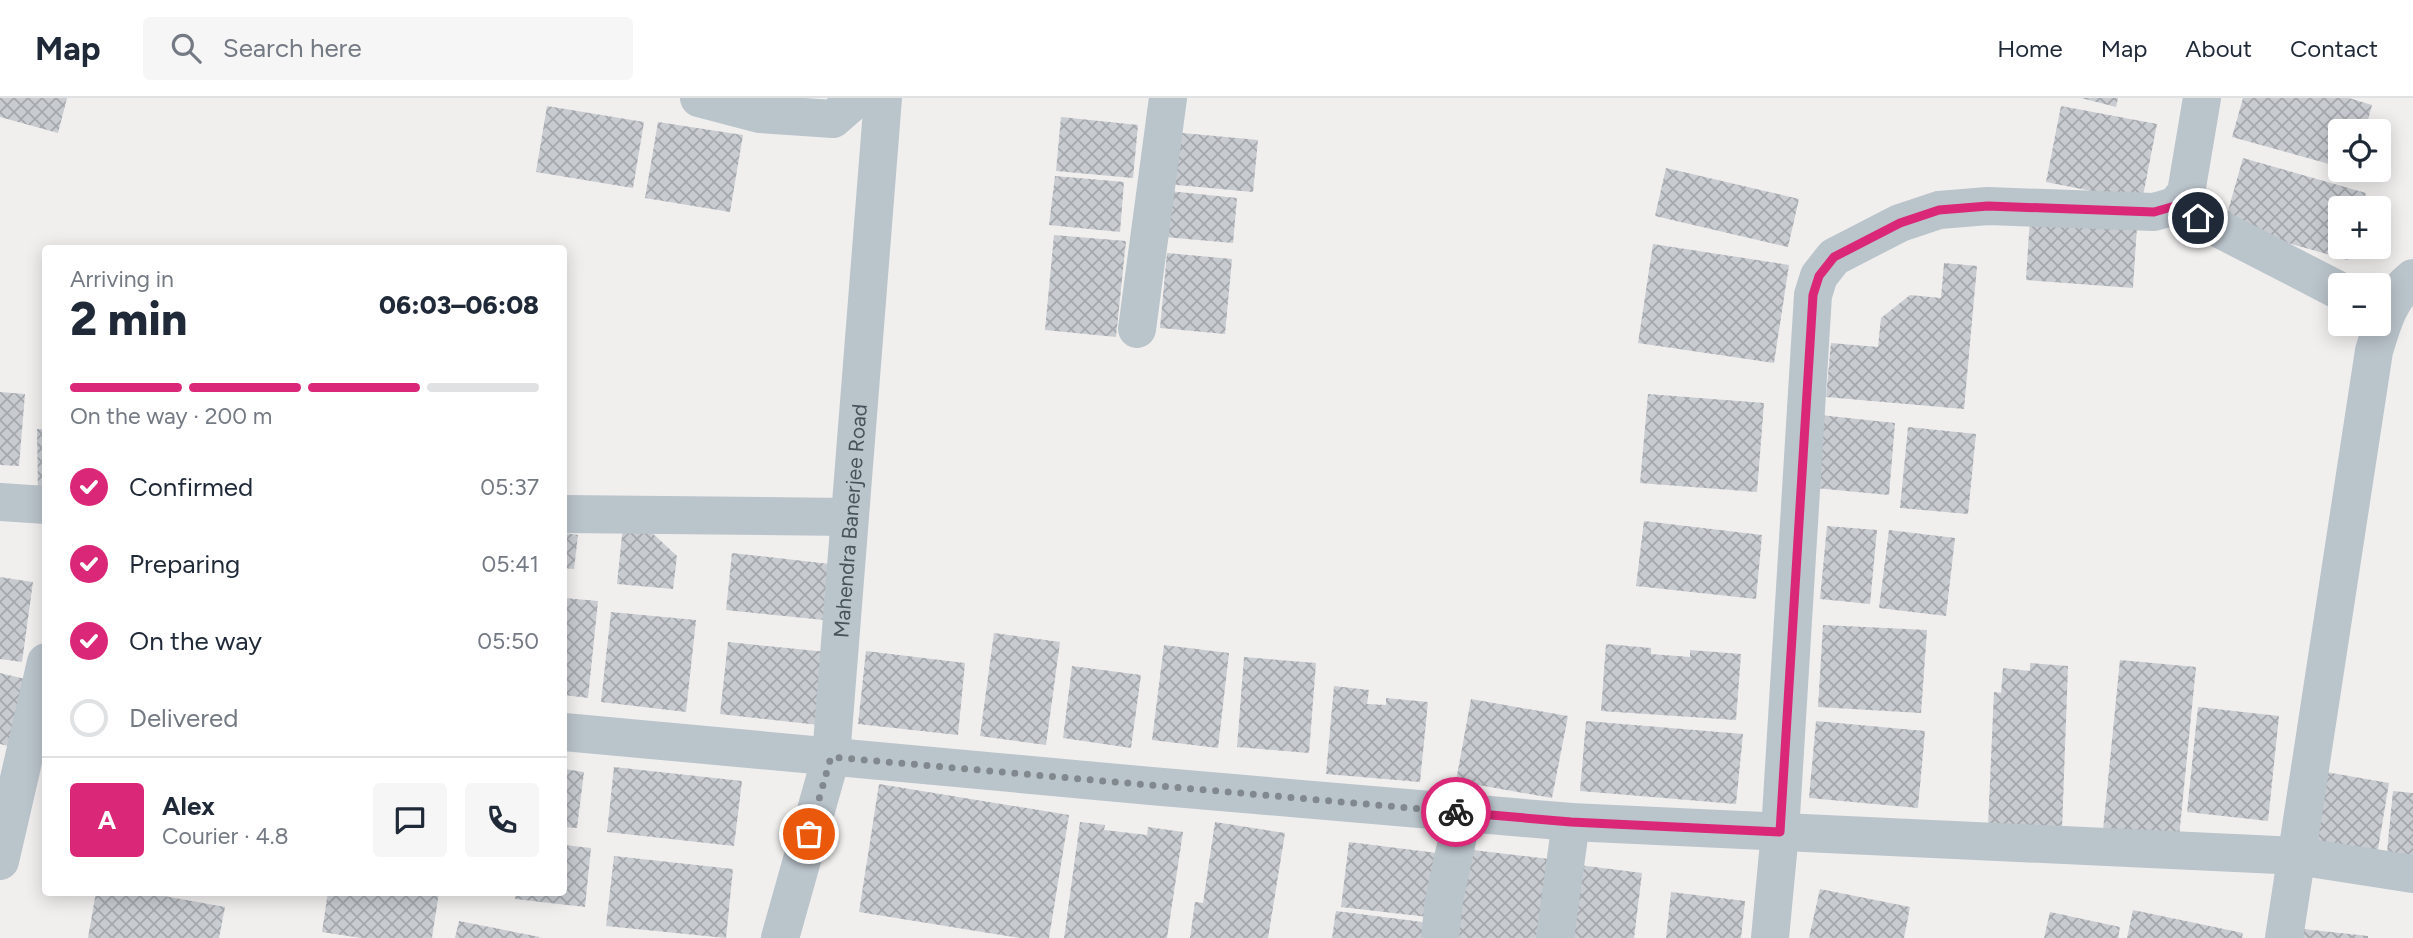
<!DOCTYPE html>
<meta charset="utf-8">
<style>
body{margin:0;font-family:Figtree,sans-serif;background:#f6f6f7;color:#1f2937;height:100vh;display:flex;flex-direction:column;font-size:26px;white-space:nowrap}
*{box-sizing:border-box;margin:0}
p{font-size:23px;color:#747a83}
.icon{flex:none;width:38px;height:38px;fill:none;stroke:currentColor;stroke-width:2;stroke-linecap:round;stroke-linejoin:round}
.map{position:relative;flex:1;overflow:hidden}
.details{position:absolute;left:42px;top:147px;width:525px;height:651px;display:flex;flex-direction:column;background:#fff;border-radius:7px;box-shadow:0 4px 18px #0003}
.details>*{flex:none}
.tools{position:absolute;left:2328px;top:21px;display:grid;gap:14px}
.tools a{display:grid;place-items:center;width:63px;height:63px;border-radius:7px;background:#fff;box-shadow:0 4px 18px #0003;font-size:35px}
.pin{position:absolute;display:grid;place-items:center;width:60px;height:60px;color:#fff;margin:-30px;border:4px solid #fff;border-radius:50%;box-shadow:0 2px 7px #0007}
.courier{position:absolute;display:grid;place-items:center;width:70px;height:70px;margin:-35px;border:5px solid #db2777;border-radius:50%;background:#fff;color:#222;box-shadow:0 2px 9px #0007}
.summary em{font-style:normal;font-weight:800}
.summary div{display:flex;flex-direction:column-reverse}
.summary{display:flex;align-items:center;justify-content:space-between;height:119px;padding:0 28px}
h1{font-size:46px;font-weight:800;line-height:52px}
.bar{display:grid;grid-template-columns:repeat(4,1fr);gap:10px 7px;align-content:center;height:84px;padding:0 28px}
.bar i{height:9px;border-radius:5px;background:#e0e1e3}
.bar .on{background:#db2777}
.bar p{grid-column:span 4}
.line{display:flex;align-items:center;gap:18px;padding:0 28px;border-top:2px solid #e0e1e3}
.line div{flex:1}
.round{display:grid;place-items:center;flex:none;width:74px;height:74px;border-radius:7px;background:#f6f6f7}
ol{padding:0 28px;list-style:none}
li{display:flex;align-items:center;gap:21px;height:77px}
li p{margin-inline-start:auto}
li .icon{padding:7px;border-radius:50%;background:#db2777;color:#fff;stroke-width:4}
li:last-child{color:#747a83}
li i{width:38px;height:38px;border:4px solid #e0e1e3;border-radius:50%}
header{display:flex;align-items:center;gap:42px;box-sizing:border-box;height:98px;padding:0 35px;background:#fff;border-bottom:2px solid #e0e1e3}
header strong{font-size:33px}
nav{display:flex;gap:38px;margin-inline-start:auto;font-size:24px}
.search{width:490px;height:63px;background:#f6f6f7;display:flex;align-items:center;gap:18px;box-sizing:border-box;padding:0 24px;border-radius:7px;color:#747a83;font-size:26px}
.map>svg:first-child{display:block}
.building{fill:url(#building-cross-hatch)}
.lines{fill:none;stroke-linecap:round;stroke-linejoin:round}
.minor{stroke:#bac4cb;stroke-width:38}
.tertiary{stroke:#bac4cb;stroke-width:38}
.done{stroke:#82898e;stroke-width:7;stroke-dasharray:0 12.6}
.route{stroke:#db2777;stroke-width:9}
.labels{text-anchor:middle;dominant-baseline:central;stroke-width:7;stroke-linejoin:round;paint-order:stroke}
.street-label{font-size:21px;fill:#47535b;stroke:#fff}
</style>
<header>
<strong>Map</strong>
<div class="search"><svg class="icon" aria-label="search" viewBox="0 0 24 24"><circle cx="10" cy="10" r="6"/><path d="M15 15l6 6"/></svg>Search here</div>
<nav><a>Home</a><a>Map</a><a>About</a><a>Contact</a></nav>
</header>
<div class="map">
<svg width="2413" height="840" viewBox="0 0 2413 840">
<defs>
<pattern id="building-cross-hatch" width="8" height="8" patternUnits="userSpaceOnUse" patternTransform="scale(1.75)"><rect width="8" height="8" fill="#c8ccd1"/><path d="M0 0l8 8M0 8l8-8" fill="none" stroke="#a4a8ad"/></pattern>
</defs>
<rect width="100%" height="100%" fill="#f1eeee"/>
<g class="building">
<polygon points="0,0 67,0 58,35 0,19"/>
<polygon points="2081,0 2118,0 2116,9"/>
<polygon points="2243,0 2349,0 2372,7 2365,33 2340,33 2340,69 2232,39"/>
<polygon points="547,8 644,24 633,90 536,74"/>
<polygon points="2061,8 2157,26 2142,103 2046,84"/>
<polygon points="1061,19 1138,27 1133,80 1056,73"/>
<polygon points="658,24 743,37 730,114 645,100"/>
<polygon points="1172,34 1258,42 1253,94 1166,86"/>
<polygon points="2243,60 2366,95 2362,110 2340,110 2340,149 2352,149 2348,162 2224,127"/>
<polygon points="1666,70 1799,101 1788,149 1655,118"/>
<polygon points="1055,78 1124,84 1120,134 1049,127"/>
<polygon points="1169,93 1237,100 1233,145 1164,139"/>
<polygon points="2030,120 2137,128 2133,190 2026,182"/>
<polygon points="1054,137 1126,143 1116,239 1045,232"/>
<polygon points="1653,146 1789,167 1774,265 1638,245"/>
<polygon points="1167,155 1232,161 1225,236 1160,230"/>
<polygon points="1944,165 1977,168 1964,311 1826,299 1831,245 1878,249 1881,220 1910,197 1941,200"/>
<polygon points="0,294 25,296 19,368 0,367"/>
<polygon points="1648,296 1764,305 1757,394 1640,385"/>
<polygon points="1820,317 1895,325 1889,397 1814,390"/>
<polygon points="1908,329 1976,336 1968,416 1900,410"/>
<polygon points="37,331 46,331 46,396 38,396"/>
<polygon points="1644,423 1762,437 1756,501 1636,488"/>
<polygon points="623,428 648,431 677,458 673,491 617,486"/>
<polygon points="1827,428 1877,432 1870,506 1820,501"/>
<polygon points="1889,432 1955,440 1946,518 1879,510"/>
<polygon points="564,435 578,437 574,471 564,470"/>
<polygon points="732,455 830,466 824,522 726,512"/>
<polygon points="0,479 33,484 22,564 0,561"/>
<polygon points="564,500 598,503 588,600 564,597"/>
<polygon points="611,514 696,522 686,614 601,604"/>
<polygon points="1823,527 1927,532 1921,615 1818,609"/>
<polygon points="994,535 1060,544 1046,647 980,638"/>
<polygon points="728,544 827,554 819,627 720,616"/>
<polygon points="1606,546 1651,550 1651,556 1690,559 1690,552 1741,556 1736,622 1601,613"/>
<polygon points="1164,547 1229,555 1218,650 1152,642"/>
<polygon points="866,553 965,565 958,637 858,626"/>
<polygon points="1244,559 1316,565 1309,655 1237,649"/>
<polygon points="2120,562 2196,569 2179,739 2103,732"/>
<polygon points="2030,565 2068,568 2062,732 1988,728 1994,594 2001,595 2003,570 2030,573"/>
<polygon points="1072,568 1141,577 1131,650 1063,640"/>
<polygon points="0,575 33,583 16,650 0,646"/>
<polygon points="1334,588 1369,592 1367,606 1386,607 1386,600 1428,604 1420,684 1326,676"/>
<polygon points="1471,601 1568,618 1552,700 1456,683"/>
<polygon points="2198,609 2279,618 2268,723 2187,714"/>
<polygon points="1586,623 1743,636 1736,706 1580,693"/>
<polygon points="1816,623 1925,633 1918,710 1809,700"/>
<polygon points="614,669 742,683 734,748 607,734"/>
<polygon points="564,671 584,674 577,730 564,729"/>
<polygon points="2326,674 2389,685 2376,763 2312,751"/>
<polygon points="879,686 1069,717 1049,840 1020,840 859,814"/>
<polygon points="2393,693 2413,695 2413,767 2386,764"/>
<polygon points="1080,724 1105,727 1104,732 1147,737 1148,729 1183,734 1167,840 1064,840"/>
<polygon points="1215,724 1285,735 1268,840 1190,840 1195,804 1203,805"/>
<polygon points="1349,744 1437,755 1428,819 1341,809"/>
<polygon points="564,747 591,750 585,809 515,801 516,794 564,794"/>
<polygon points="1464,751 1558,762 1547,840 1453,840"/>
<polygon points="614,758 733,771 726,840 606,828"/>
<polygon points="1579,767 1642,775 1634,840 1569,840"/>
<polygon points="1820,791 1910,809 1904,840 1809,840"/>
<polygon points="96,794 142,794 225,809 219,840 88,840"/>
<polygon points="328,794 439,794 432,840 361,840 322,834"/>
<polygon points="1671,794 1745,803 1741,840 1666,840"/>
<polygon points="2133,812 2243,835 2242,840 2127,840"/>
<polygon points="1336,813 1430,825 1428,840 1332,840"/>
<polygon points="2050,814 2120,829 2118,840 2044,840"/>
<polygon points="459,823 540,839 539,840 455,840"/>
<polygon points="2303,831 2368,838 2368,840 2302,840"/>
</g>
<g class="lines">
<g class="minor">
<polyline points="699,0 760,16 833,21 857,0"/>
<polyline points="2175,108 2340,193"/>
<polyline points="1137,231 1168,0"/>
<polyline points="0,404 46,407"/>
<polyline points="564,416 849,419"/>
<polyline points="564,634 1151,688 1571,724 2297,758 2413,776"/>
<polyline points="0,763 46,564"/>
<polyline points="1440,840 1444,802 1463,715"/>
<polyline points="1555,840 1571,724"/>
<polyline points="1770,840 1780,734 1813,197 1819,178 1834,159 1900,125 1939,112 1988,108 2154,114 2175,108 2186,95 2202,0"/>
<path d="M2284,840L2374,253C2382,226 2390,198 2413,180"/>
</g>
<path class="tertiary" id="s1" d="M780,840L831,659L883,0"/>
</g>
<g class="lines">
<polyline class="done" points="809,736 831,659 1456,714"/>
<polyline class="route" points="1456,714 1571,724 1780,734 1813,197 1819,178 1834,159 1900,125 1939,112 1988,108 2154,114 2175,108 2198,120"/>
</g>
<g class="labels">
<g class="street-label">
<text stroke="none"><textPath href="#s1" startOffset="425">Mahendra Banerjee Road</textPath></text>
</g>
</g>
</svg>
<div class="tools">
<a><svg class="icon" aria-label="locate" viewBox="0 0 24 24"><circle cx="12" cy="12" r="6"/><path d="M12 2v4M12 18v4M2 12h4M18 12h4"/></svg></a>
<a>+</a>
<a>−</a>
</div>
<div class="pin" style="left:809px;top:736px;background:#ea580c"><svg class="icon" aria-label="bag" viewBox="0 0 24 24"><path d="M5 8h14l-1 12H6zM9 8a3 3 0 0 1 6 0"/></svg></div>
<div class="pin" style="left:2198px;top:120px;background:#1f2937"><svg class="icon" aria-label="home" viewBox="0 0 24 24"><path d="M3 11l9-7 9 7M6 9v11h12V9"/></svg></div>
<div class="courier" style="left:1456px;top:714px"><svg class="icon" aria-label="bike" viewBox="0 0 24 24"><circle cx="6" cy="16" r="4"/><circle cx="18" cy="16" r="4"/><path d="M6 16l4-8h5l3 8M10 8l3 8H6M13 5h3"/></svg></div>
<section class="details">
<div class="summary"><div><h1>2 min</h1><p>Arriving in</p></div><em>06:03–06:08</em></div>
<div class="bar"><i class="on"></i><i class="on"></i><i class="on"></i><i></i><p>On the way · 200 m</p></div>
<ol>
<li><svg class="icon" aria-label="check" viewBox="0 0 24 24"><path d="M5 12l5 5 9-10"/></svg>Confirmed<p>05:37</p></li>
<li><svg class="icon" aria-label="check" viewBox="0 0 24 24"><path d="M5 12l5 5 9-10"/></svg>Preparing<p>05:41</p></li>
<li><svg class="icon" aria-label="check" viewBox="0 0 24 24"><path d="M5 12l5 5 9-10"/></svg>On the way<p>05:50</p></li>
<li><i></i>Delivered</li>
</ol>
<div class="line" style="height:126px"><b class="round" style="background:#db2777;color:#fff">A</b><div><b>Alex</b><p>Courier · 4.8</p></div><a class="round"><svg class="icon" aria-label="chat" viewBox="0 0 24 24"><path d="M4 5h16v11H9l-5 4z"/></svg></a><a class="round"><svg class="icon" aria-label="phone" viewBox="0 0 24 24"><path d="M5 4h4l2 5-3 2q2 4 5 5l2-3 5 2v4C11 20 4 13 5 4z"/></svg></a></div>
</section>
</div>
